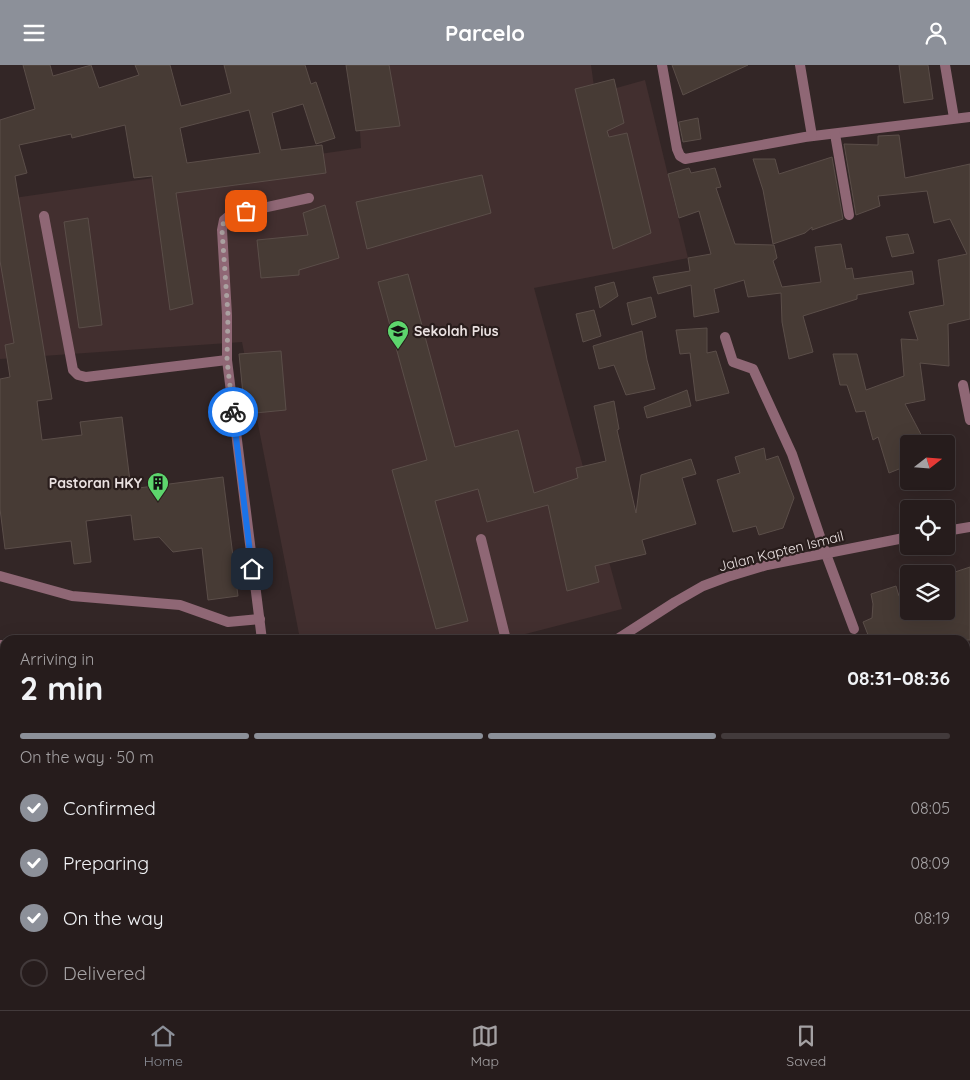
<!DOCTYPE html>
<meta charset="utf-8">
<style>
body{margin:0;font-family:Quicksand,sans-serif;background:#2e2525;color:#f1f3f6;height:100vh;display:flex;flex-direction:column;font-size:19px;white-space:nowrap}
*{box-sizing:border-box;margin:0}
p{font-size:16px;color:#a4a1a3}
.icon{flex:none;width:28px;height:28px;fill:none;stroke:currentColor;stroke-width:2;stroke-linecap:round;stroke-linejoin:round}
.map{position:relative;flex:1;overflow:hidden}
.side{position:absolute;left:0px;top:570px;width:970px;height:375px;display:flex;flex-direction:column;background:#261c1c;border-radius:15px 15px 0 0;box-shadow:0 5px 20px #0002,0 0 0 1px #423a3b}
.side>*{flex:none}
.needle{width:32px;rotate:73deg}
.tools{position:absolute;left:900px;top:370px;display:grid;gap:10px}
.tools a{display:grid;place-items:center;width:55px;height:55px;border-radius:5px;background:#261c1c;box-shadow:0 5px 20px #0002,0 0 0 1px #423a3b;font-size:25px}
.pin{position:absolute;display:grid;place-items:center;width:42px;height:42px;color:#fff;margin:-21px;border-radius:10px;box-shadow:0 2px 8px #0006}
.courier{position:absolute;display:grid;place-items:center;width:50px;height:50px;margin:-25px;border:4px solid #1a73e8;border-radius:50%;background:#fff;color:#222;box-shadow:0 1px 6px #0007}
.summary em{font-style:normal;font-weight:800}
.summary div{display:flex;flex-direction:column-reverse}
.summary{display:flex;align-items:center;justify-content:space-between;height:85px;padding:0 20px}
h1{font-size:32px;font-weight:800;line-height:38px}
.bar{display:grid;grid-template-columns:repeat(4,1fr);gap:8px 5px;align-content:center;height:60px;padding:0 20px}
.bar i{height:6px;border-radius:4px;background:#423a3b}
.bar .current{background:#8c9099}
.bar p{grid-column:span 4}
ol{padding:0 20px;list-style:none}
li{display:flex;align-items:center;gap:15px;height:55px}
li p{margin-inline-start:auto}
li .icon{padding:5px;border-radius:50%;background:#8c9099;color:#fff;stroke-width:4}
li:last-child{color:#a4a1a3}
li i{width:28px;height:28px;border:2px solid #423a3b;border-radius:50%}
header{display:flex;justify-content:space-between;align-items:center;height:65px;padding:0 20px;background:#8c9099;color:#fff;font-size:22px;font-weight:800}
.menu{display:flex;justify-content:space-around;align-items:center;height:70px;border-top:1px solid #423a3b;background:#261c1c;font-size:14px;color:#a4a1a3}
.menu a{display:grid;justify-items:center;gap:2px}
.menu .current{color:#8c9099}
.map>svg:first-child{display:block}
.built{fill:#422f2f}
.building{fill:#473b35;stroke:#5b4e49;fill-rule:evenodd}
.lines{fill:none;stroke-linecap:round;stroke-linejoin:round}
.service{stroke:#8f6775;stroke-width:10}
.minor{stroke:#8f6775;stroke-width:10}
.tertiary{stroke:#8f6775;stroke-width:10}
.done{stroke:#aaa0a0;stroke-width:5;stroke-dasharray:0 9}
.route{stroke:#1a73e8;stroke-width:6}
.labels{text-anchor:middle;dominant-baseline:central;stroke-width:4.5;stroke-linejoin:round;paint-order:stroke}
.poi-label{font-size:14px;font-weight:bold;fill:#eae1e1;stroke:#291d1c;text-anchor:start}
.street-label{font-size:14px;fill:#eae1e1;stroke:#291d1c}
</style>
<header><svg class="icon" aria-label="menu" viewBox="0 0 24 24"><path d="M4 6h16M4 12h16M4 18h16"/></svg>Parcelo<svg class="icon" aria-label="person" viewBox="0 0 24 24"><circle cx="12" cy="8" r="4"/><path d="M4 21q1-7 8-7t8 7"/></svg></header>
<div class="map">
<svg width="970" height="945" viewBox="0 0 970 945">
<rect width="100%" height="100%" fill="#332626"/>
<polygon class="built" points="356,0 591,0 595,29 645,15 688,193 534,223 622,544 502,575 300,574 242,277 0,294 0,135 361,83"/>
<g class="building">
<path d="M23,0H50L53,11L91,0L99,23L139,10L135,0H170L181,41L231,28L224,0H305L311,19L316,17L335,73L316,79L303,39L272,48L281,85L322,80L326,108L176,128L193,239L170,245L152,111L134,113L125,60L72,73L71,69L19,80L27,108L15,111L52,334L37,336L42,375L82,370L80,357L122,352L131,424L223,412L238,531L208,535L202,483L173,487L159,472L134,475L131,450L86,456L91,497L74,499L71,476L5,484L0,444V314L10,312L5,280L14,278L0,196V55L35,44ZM249,45L260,88L187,98L180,63Z"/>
<polygon points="346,0 389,0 400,61 356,66"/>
<polygon points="672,0 748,0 683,30"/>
<polygon points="899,0 928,0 933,34 904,38"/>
<polygon points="614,14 624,58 607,66 609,72 627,68 651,168 613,184 575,24"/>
<polygon points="698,53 701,74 683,77 679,57"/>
<polygon points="899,70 905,113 970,99 970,254 948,259 949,301 920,298 925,335 905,339 926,379 909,379 909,400 889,408 878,372 873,375 865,346 856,347 847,320 840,320 833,289 857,289 866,325 904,311 901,274 918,275 909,247 944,240 938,195 967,189 950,154 934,158 927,126 878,131 880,141 856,150 844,79 878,80 878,71"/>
<polygon points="832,92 843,154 812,165 812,162 805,168 773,179 763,125 753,94 775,94 779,109"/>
<polygon points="689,103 691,108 715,103 721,122 716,123 735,179 774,180 777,193 773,196 782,222 821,217 815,182 841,179 846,204 852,203 854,214 912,206 914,219 857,230 857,234 803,251 813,287 789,294 782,257 781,228 748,232 744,215 714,224 719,247 694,252 691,220 658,229 653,212 690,206 688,193 711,189 699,146 679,153 668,109"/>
<polygon points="482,110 491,148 367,184 356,137"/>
<polygon points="325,140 339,193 299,205 299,210 261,213 257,175 308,170 303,148"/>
<polygon points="88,153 102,260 79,263 64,157"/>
<polygon points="908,169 914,188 892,192 886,172"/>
<polygon points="408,209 455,382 518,365 534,428 578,413 576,403 606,396 594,341 614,336 619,364 617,365 636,448 641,410 691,394 696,409 682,413 696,459 642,475 646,489 595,501 599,517 567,526 548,440 487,457 478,424 435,436 468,556 436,564 392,405 427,395 378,217"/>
<polygon points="614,217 618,231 600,243 595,222"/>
<polygon points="651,232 656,252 632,260 627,238"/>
<polygon points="594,245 601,271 583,277 576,249"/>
<polygon points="707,263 707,288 716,286 729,328 696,336 690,288 680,289 676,265"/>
<polygon points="642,266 647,295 655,324 626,330 614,300 599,304 593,281"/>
<polygon points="281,286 286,345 245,349 239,289"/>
<polygon points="687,325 691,341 647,353 644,342"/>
<polygon points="764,383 766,395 778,391 794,433 783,463 759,470 756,461 733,467 717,415 740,408 735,392"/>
<polygon points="970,502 970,575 870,575 863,557 872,553 873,539 871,529 896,521 899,531 909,529 909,546 946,546 946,510"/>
</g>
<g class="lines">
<g class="service">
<polyline points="44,151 73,305 78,310 86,312 227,295"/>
<polyline points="963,320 970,355"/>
<polyline points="481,474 506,575"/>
<polyline points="826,489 854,564"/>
<polyline points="0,511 72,531 180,540 228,557 260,554"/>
<polyline points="262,575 227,295 227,250 222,165 224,155 230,150 309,133"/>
<polyline points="965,669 970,669"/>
</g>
<g class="minor">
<polyline points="662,0 677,84 680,91 685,94 805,72 970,52"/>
<polyline points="800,0 812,71"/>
<polyline points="945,0 954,53"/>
<polyline points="835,69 849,150"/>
<polyline points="725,272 733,297 753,304 792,389 826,489"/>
<polyline points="965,856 970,855"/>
<polyline points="498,945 501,940"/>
</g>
<g class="tertiary">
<polyline points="946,466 970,462"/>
<polyline points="616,575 675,537 703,521 727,512 767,500 909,472"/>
<polyline points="0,580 5,580"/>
</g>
</g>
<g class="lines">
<polyline class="done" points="233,347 227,295 228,250 222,165 224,155 230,150 246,146"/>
<polyline class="route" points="233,347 252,504"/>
</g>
<defs>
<g id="school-pin" transform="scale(1.125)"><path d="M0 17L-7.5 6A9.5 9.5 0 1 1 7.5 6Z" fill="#5dd56d" stroke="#291d1c"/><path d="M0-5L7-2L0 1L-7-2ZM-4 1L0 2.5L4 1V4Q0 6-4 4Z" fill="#111"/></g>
<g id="building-pin" transform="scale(1.125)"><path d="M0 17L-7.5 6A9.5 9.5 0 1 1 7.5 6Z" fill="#5dd56d" stroke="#291d1c"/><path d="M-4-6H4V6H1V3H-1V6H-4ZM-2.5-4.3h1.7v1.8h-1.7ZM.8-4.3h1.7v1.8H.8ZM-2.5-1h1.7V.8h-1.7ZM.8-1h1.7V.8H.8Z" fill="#111"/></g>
</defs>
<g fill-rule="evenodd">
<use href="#school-pin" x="398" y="266"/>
<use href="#building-pin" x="158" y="418"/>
</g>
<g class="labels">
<g class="poi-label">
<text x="414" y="266">Sekolah Pius</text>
<text x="142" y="418" text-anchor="end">Pastoran HKY</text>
</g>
<g class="street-label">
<text transform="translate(781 486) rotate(-14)">Jalan Kapten Ismail</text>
</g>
</g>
</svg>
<div class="tools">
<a><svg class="needle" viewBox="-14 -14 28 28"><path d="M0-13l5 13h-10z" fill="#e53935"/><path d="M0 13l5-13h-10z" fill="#a4a1a3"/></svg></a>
<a><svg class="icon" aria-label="locate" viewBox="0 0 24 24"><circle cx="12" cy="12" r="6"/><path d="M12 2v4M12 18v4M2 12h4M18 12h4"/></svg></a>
<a><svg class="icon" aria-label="layers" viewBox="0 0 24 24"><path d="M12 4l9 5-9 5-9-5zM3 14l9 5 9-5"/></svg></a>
</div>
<div class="pin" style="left:246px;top:146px;background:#ea580c"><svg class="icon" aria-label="bag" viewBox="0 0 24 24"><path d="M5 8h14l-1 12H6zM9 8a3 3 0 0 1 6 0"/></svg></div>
<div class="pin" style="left:252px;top:504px;background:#1f2937"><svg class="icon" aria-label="home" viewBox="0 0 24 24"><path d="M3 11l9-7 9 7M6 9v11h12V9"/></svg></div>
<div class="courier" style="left:233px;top:347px"><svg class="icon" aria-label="bike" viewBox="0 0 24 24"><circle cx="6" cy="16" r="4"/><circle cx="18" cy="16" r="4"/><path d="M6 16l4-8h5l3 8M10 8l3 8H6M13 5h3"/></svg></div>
<section class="side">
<div class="summary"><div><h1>2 min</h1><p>Arriving in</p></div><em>08:31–08:36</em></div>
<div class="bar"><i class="current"></i><i class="current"></i><i class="current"></i><i></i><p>On the way · 50 m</p></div>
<ol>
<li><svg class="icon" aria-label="check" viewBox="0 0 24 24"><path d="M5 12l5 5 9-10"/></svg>Confirmed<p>08:05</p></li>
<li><svg class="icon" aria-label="check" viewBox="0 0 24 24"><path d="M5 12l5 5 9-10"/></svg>Preparing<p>08:09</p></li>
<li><svg class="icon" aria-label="check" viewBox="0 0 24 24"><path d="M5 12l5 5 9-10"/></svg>On the way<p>08:19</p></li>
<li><i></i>Delivered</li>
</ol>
</section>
</div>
<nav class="menu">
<a class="current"><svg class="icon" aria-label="home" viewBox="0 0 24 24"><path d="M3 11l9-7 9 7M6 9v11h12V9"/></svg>Home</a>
<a><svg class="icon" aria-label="map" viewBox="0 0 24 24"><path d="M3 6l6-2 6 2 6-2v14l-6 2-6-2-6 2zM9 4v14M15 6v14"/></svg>Map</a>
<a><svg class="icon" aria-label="saved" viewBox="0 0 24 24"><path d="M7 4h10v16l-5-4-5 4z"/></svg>Saved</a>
</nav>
